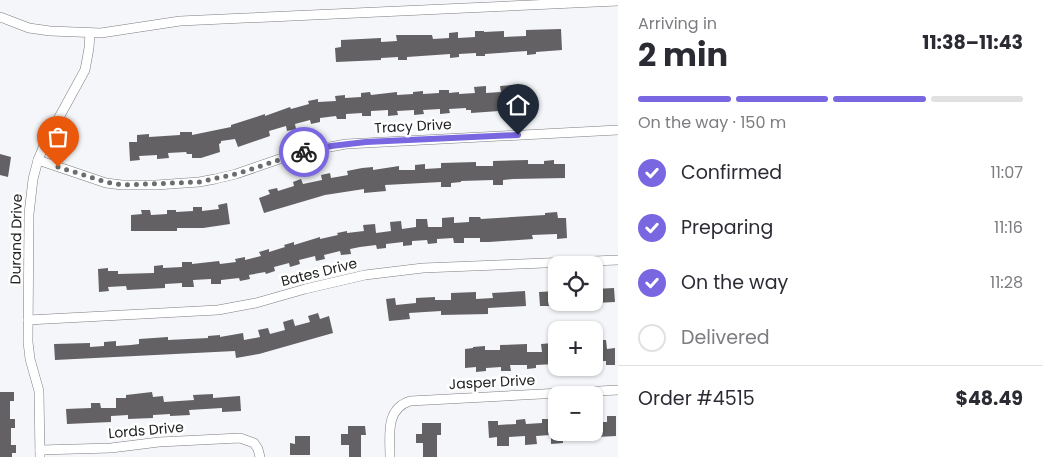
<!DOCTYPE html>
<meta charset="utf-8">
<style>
body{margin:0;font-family:Poppins,sans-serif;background:#f2f2f3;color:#2b2b33;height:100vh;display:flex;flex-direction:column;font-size:19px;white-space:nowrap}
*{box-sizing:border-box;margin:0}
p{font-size:16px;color:#7c7c81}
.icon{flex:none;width:28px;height:28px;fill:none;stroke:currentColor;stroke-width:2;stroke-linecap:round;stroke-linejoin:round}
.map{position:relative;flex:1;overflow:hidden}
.drawer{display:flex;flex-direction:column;background:#fff;width:425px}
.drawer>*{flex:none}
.buttons{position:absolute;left:548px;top:256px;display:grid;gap:10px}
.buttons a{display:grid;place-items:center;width:55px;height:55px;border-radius:10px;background:#fff;box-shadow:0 1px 4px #0004;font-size:25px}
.pin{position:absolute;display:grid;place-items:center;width:42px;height:42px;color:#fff;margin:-51px -21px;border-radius:50% 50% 50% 0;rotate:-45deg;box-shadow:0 0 5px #0007}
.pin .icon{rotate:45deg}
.courier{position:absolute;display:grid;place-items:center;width:50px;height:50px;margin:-25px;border:4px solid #7966e1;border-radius:50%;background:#fff;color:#222;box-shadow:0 1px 6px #0007}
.headline em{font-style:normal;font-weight:700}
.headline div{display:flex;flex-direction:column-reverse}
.headline{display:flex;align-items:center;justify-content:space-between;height:85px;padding:0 20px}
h1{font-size:32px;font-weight:700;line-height:38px}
.bar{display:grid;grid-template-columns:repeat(4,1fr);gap:8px 5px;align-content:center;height:60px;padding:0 20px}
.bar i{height:6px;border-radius:4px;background:#e1e1e2}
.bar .on{background:#7966e1}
.bar p{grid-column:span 4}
.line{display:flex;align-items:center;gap:12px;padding:0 20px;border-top:1px solid #e1e1e2}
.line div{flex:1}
ol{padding:0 20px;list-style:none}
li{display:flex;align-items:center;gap:15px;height:55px}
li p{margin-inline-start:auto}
li .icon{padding:5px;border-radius:50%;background:#7966e1;color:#fff;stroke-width:4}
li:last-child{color:#7c7c81}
li i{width:28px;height:28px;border:2px solid #e1e1e2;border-radius:50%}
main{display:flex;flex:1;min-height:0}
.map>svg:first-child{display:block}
.building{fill:#636163}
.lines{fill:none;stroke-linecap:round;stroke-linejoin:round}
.minor-casing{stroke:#7b7d7f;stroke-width:10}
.minor{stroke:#fff;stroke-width:9}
.done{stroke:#6c6d6f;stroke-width:5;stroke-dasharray:0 9}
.route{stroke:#7966e1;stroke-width:6}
.labels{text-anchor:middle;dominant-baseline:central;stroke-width:5;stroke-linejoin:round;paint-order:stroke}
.street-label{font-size:14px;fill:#222324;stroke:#fff}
</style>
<main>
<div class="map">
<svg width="618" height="457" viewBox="0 0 618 457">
<rect width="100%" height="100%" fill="#f4f6f9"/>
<g class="building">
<polygon points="561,29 562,50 536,52 536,54 527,55 527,51 485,54 485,56 476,56 476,53 459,54 459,57 450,58 450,54 407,57 407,60 398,60 398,57 381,58 381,60 336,62 335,48 341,47 341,40 381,38 381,42 397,41 396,35 432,35 433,39 449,38 449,33 458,32 458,38 475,37 475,31 484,31 484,32 504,31 504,37 526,36 526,30"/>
<polygon points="512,85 514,110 471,113 471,110 466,110 466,108 449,109 450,113 440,114 440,109 423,110 424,114 414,115 414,110 397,111 398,115 388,116 388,110 371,111 371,116 362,116 362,113 346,114 346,119 337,119 336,116 320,118 320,122 311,124 310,120 295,124 296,129 287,131 286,126 269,131 270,136 238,147 235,139 221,141 221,143 219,144 220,152 201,158 192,158 192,154 187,154 186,152 168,153 169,158 157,159 157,155 139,156 140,160 130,161 129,142 137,142 137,135 149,134 149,137 180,135 180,132 192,132 192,135 231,127 231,125 256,117 265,114 265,116 290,107 291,109 309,104 308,101 318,99 318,102 336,101 335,96 345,95 345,98 361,97 361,93 370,92 371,95 397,92 397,95 413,94 413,92 423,91 423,94 439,93 439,90 449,90 449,93 459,92 459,94 475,93 474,87 486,86 486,93 501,92 500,86"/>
<polygon points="0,154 11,157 8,177 0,175"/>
<polygon points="528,160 528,164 544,164 544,161 554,160 554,164 565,164 565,178 513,179 503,180 503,185 493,185 493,180 461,181 461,182 451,183 451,187 441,187 441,182 385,185 386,191 364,193 364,189 325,195 264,213 259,198 270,194 268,190 277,188 278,191 294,186 293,182 301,179 303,184 322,180 321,175 330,173 331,178 348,175 347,171 362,168 373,167 373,170 399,166 399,170 415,170 415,165 425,164 425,169 441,168 441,163 476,162 476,166 493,166 493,161"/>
<polygon points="227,203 230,224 203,228 177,228 177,231 131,231 131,215 142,214 141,210 150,210 151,215 167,214 167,210 176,210 176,212 193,211 193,207 202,207 202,211 219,209 218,205"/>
<polygon points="557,212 558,218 566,218 567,238 557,239 557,234 532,235 533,239 489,242 480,242 480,238 464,238 464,243 454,243 453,238 437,239 437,243 428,244 427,240 412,241 412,245 403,246 403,242 386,244 386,248 377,249 376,245 360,247 350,249 351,254 341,255 340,251 324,255 325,259 316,261 315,256 299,260 300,264 290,267 289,263 274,267 275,271 266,274 265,272 249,275 250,279 240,281 239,278 221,280 221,284 211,284 211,279 193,280 194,287 182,287 182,283 165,284 165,288 127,290 126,286 108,287 109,291 99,292 98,269 108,268 108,271 118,271 118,274 154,273 154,266 163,265 163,268 182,267 182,262 192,262 192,264 219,261 220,264 236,262 235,259 245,257 245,260 261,256 259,252 269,249 269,252 285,247 284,245 294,242 294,245 320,237 320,239 338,235 337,233 347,231 347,233 364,231 363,225 375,224 376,233 391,231 390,222 401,221 402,229 416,227 416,219 427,219 428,227 442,227 442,218 454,217 454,223 469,222 469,217 480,217 481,219 545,215 545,213"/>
<polygon points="614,288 615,302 595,303 595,289"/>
<polygon points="525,291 526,306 488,308 488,314 441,315 441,311 409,313 410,319 389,321 386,299 395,298 396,305 416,303 416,298 435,297 435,300 451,300 451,293 476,292 476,299 493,298 492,293"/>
<polygon points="556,291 556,306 540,306 539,292"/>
<polygon points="318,313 320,319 329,316 333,333 259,354 236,358 235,351 55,360 54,344 90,343 90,347 104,346 104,342 116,341 116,346 131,345 139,344 139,339 168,337 168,340 208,338 208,336 220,335 220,337 243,333 244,340 260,337 258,330 268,328 270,334 285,330 283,322 293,319 295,326 310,322 308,316"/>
<polygon points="595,340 606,340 607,349 615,348 615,365 606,365 606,361 596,361"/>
<polygon points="553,343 553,352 556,352 556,364 536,365 536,368 527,369 527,365 510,365 511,371 501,371 501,367 486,368 486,371 476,372 476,367 465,368 465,349 473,348 473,347 485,346 485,350 500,350 500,345 527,344 527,352 542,352 541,344"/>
<polygon points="0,392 14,392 14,401 10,401 10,419 15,419 15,428 11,428 11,445 16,445 16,453 12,453 12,457 0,457"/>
<polygon points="152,392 153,397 163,396 164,402 194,400 193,395 213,394 213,398 240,396 241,411 222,412 222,408 189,410 190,415 170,416 170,414 153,415 153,418 128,419 128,415 111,416 111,422 67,424 66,409 91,408 91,403 100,403 101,408 116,408 116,398 126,398 126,395"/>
<polygon points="607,416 616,416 616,436 596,437 596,422 607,422"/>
<polygon points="525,419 526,424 542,423 542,419 551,419 552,423 556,423 556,432 562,432 563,443 551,444 551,435 536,436 537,444 525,445 525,436 509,437 509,446 497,446 497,437 489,438 488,421 498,421 498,425 516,424 516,420"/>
<polygon points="422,423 441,423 441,435 437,435 437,457 423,457 423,443 416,443 416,434 422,434"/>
<polygon points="348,426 365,426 366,435 361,435 361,457 349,457 349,445 341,445 341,434 348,434"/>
<polygon points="295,436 310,436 310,455 290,455 290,443 295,444"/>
</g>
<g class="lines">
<g class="minor-casing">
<g id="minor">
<polyline points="0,17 29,28 50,31 101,33 180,21 618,1"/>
<polyline points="38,160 106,183 122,185 156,185 199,182 215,179 236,174 297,153 346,144 618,130"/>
<polyline points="28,320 218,310 256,303 305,289 365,275 423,268 618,260"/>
<polyline points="40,450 111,448 159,442 240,438 254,443 258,449 260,457"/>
<polyline points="40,457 39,391 30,359 28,342 29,214 33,179 38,160 45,143 85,70 89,48 90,33"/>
<path d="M390,457C390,436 385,409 410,401L618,390"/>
</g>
</g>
<use href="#minor" class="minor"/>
</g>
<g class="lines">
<polyline class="done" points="58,167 106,182 122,185 199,182 236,174 304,152"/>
<polyline class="route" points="304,152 331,146 366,142 518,135"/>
</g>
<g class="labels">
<g class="street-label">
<text transform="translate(413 126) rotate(-3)">Tracy Drive</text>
<text transform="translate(16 239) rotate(-89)">Durand Drive</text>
<text transform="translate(319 272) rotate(-14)">Bates Drive</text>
<text transform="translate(492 382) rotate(-3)">Jasper Drive</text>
<text transform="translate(146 430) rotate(-5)">Lords Drive</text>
</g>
</g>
</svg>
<div class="buttons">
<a><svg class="icon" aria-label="locate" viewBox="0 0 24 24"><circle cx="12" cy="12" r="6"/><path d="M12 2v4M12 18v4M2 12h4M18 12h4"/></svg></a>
<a>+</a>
<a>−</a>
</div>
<div class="pin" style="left:58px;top:167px;background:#ea580c"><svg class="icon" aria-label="bag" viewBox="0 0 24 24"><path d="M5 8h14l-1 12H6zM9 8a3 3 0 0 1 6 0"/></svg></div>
<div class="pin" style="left:518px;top:135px;background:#1f2937"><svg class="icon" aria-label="home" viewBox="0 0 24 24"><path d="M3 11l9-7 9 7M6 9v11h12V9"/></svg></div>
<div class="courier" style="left:304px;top:152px"><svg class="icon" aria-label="bike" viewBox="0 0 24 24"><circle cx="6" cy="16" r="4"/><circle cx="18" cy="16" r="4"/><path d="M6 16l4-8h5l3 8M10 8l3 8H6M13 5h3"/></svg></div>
</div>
<section class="drawer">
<div class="headline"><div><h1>2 min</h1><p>Arriving in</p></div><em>11:38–11:43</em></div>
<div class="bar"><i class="on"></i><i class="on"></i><i class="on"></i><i></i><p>On the way · 150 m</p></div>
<ol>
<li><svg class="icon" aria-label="check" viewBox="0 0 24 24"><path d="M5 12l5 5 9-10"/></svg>Confirmed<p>11:07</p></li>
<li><svg class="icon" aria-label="check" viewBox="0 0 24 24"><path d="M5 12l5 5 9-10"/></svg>Preparing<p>11:16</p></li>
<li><svg class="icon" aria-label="check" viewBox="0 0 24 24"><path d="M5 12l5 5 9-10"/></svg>On the way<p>11:28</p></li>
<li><i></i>Delivered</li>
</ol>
<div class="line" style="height:65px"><div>Order #4515</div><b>$48.49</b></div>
</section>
</main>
